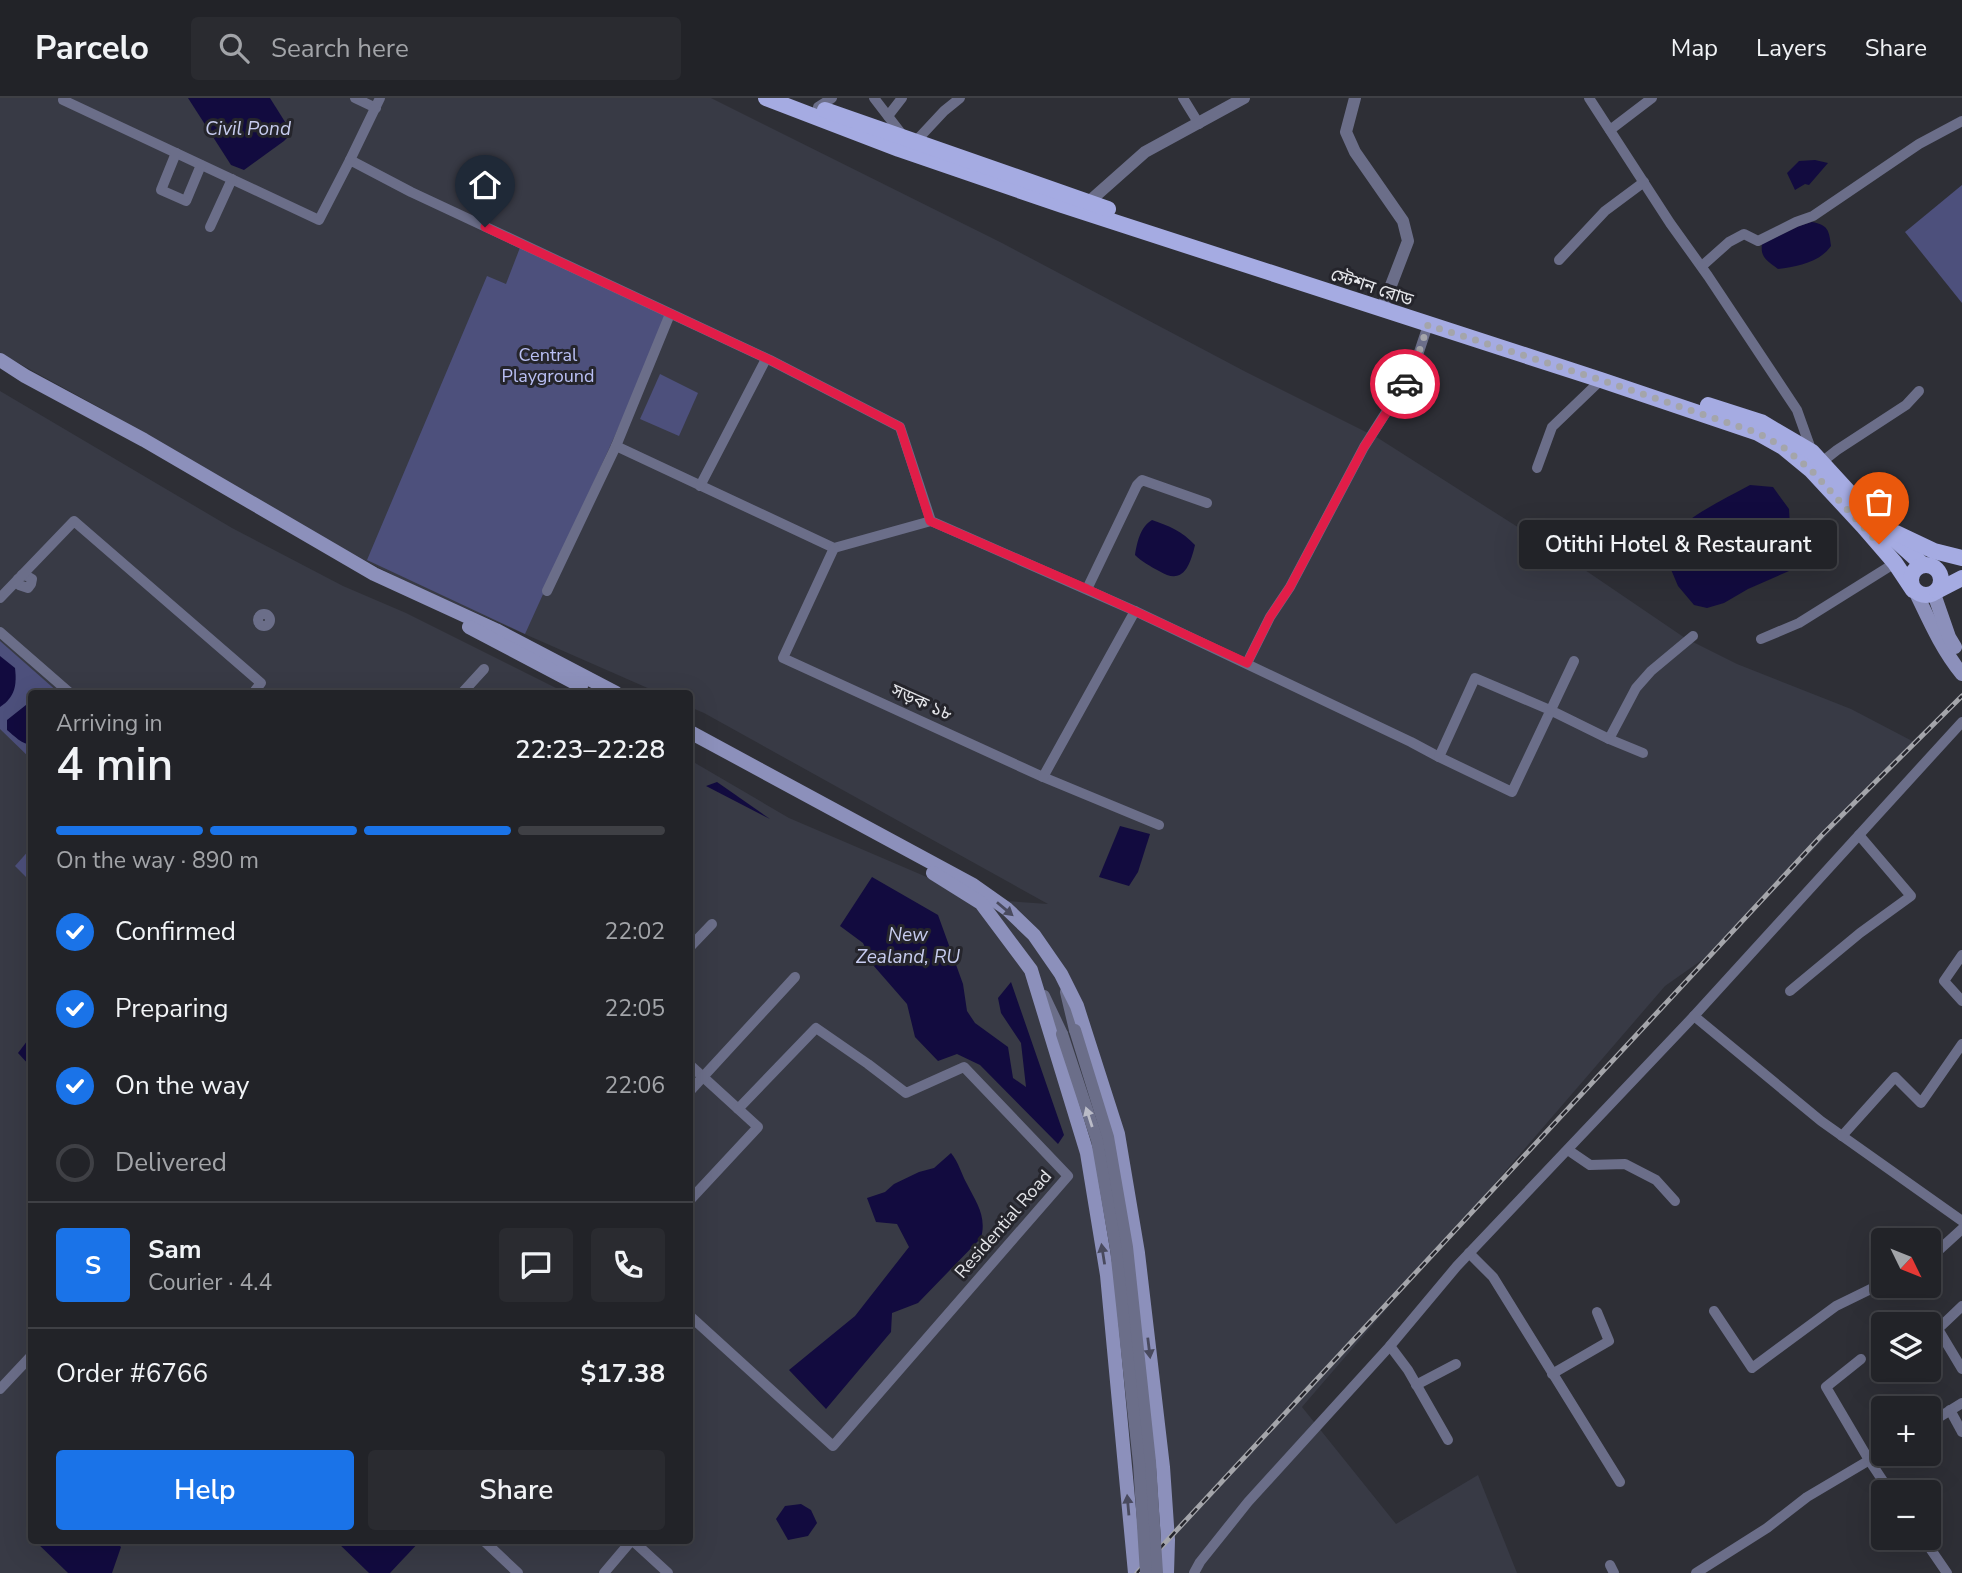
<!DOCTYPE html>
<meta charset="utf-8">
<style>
body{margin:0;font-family:"Nunito Sans","Noto Sans Bengali",sans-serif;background:#2a2b30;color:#f1f3f6;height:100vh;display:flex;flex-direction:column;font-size:26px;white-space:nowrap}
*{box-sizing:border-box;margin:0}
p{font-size:23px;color:#a2a4a8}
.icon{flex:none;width:38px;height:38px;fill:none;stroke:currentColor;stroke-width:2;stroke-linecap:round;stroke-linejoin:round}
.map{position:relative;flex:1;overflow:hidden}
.sheet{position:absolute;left:28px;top:592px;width:665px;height:854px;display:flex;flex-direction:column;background:#222328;border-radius:7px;box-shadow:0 7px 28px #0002,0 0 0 2px #3f4045}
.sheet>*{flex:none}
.needle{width:46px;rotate:133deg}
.tools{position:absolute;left:1871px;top:1130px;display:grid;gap:14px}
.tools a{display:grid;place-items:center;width:70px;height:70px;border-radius:7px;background:#222328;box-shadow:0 7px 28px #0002,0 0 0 2px #3f4045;font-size:35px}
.pin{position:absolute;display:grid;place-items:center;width:60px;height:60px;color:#fff;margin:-72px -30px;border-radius:50% 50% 50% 0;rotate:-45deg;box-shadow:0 0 7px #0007}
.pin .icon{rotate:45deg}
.courier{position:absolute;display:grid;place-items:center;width:70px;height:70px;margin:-35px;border:5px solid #e11d48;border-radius:50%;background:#fff;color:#222;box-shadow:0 2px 9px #0007}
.bubble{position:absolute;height:49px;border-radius:7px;background:#222328;box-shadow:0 7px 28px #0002,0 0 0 2px #3f4045;font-size:23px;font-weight:600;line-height:49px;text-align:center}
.head em{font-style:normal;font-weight:600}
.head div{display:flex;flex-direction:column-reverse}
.head{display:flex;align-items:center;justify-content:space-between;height:119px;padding:0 28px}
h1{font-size:46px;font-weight:600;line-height:52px}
.bar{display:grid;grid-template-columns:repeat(4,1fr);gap:10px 7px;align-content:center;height:84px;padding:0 28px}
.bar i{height:9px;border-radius:5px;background:#3f4045}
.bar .selected{background:#1a73e8}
.bar p{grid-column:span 4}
.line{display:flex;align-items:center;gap:18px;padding:0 28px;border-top:2px solid #3f4045}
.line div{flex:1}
.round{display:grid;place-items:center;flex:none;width:74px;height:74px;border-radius:7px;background:#2a2b30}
ol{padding:0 28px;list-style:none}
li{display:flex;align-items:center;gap:21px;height:77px}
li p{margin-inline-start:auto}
li .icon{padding:7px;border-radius:50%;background:#1a73e8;color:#fff;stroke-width:4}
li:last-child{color:#a2a4a8}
li i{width:38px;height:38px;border:4px solid #3f4045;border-radius:50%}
.cta{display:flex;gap:14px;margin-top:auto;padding:14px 28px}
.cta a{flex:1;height:80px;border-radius:7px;background:#1a73e8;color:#fff;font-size:28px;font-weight:600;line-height:80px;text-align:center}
.cta a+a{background:#2a2b30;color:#f1f3f6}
header{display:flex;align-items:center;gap:42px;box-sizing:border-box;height:98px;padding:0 35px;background:#222328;border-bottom:2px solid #3f4045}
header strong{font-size:33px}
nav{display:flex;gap:38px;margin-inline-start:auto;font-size:24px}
.search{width:490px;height:63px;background:#2a2b30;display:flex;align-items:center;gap:18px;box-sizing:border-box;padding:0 24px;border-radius:7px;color:#a2a4a8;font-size:26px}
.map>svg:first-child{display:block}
.built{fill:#383a45}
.green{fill:#4d507c}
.water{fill:#120b3f}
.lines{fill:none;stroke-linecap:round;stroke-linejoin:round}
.minor{stroke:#6b6e89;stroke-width:10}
.tertiary{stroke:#6b6e89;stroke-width:12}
.secondary{stroke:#8c90bb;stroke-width:14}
.primary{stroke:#a5abe2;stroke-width:16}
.rail-casing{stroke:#a4a5aa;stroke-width:5}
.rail{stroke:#25252c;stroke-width:2.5;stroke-dasharray:8;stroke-linecap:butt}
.tertiary-bridge{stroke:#6b6e89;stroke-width:12}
.oneway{fill:#494a5e}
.oneway2{fill:#babbc7}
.done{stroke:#a4a5aa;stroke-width:7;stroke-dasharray:0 12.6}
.route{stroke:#e11d48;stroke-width:9}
.labels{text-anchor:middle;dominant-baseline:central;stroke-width:6;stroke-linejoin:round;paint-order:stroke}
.street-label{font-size:18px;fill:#e4e5e9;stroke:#25252c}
.park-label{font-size:18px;fill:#bac0f5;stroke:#25252c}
.water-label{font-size:19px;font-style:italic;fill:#c7ccef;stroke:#25252c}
</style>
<header>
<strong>Parcelo</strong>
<div class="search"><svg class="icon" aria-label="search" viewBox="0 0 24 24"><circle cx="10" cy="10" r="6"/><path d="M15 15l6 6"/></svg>Search here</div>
<nav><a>Map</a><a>Layers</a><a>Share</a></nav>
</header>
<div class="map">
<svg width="1962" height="1475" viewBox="0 0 1962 1475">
<rect width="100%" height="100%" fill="#2e2f36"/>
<polygon class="built" points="0,0 711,0 1002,145 1246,274 1378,340 1582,470 1685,540 1737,566 1851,611 1916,645 1719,850 1665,888 1302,1309 1396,1426 1478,1377 1517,1475 0,1475 0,293 232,430 343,488 406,515 566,595 32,595 32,1442 690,1442 690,662 789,720 978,801 1048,806 704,615 690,609 690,595 659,595 406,484 259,406 104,312 0,255"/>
<g class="green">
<polygon points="1962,87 1962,205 1905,134"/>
<polygon points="521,147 670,216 525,536 367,462 487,178 506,186"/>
<polygon points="660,276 698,295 679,338 640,321"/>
<polygon points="0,543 59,595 32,595 31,661 0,631"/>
<polygon points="31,750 31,784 15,768"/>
</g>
<g class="water">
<polygon points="188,0 270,0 292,35 284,43 244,72 231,67"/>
<polygon points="1815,62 1828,65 1809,87 1805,86 1795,92 1787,75 1799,63"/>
<path d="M1812,124C1828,127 1829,132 1831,148C1820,164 1797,169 1778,171C1768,163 1760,160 1762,146L1799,128Z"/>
<path d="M1750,387L1773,389L1789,411L1790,428L1801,436L1806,446L1802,462L1789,473L1748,491L1724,505L1707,510L1694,507L1678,488L1667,462L1664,444C1688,418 1719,404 1750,387Z"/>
<path d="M1152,422C1169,428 1182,433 1195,447C1190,468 1183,488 1159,473C1150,468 1142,464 1135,457C1137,445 1140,429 1152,422Z"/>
<path d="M0,558L15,570C17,587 15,599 0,609Z"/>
<path d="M31,603V647C22,646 14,638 7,632V622Z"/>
<polygon points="717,684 770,721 706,688"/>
<polygon points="1120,728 1150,736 1138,774 1129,788 1099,779"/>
<polygon points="872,779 938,817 963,886 967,913 975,925 1008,949 1013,980 1026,989 1021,945 1001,915 998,900 1011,884 1064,1037 1058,1046 980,967 957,956 938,963 915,939 907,906 873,867 863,845 840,828"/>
<polygon points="31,938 31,969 18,955"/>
<path d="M951,1055C959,1065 961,1075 967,1086C976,1104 987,1118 981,1140L918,1205L892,1215L891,1234L826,1311L789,1272L855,1218L909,1149L897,1126L876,1124L867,1100L885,1094L894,1086L919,1074L934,1070Z"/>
<polygon points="801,1406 811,1412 817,1425 808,1438 788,1442 776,1421 785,1408"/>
<polygon points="36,1442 114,1442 121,1449 112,1475 68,1475 35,1443"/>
<polygon points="335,1442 421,1442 390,1475 369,1475"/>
</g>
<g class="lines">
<g class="minor">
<polyline points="355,0 376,10"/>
<polyline points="874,0 904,39"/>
<polyline points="1183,0 1199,26"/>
<polyline points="1589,0 1670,125 1708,178 1797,312 1812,354"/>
<polyline points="63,2 319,122 350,62 411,94 770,262 900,329 931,423"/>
<polyline points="818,9 832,0"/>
<polyline points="888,18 902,0"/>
<polyline points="1610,32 1652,0"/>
<polyline points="916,43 944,13 960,0"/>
<polyline points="176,55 161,92 186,103 201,67"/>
<polyline points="350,62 380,0"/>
<polyline points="210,129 232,81"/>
<polyline points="1559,162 1605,113 1644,84"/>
<polyline points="1702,168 1729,144 1744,136 1758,143 1796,124 1813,118 1919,46 1962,23"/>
<polyline points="616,348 834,450 931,423 1135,513 1411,644 1439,659"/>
<polyline points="1818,367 1837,352 1906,307 1919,293"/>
<polyline points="1537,370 1552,329 1601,282"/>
<polyline points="700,388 766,261"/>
<polyline points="834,450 783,560 1043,679 1159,727"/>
<polyline points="18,481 19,487 28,490 31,486 32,481 27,478 22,477"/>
<polyline points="1087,491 1137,387 1142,382 1207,405"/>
<polyline points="547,493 616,348 670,216"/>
<polyline points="0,500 74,423 261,585 253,595"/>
<circle cx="264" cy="522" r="6"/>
<polyline points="0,534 70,595"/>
<polyline points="1761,541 1799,525 1895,465"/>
<polyline points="1574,563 1512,694 1439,659 1475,580 1550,612 1609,641 1636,590 1651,573 1693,538"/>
<polyline points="1247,565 1270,519 1290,489 1364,349 1413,272 1428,227"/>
<polyline points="462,595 484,571"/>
<polyline points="1609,641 1643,655"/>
<polyline points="1043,679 1135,513"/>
<polyline points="690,849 712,826"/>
<polyline points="1962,857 1944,883 1962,903"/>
<polyline points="1790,893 1860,835 1911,798 1859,737"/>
<polyline points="1694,918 1821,1023 1962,1123"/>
<polyline points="690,967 758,1029 690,1102"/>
<polyline points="690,993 795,879"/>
<polyline points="1842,1038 1895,979 1921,1005 1962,946"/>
<polyline points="1568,1052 1590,1067 1625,1066 1656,1082 1675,1103"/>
<polyline points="1469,1155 1493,1179 1620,1384"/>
<polyline points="1928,1162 1962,1131"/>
<polyline points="1962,1208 1938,1231 1962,1271"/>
<polyline points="1714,1213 1752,1270 1836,1208 1883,1185"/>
<polyline points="690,1218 833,1348 1068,1078 964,969 906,995 868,966 816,930 738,1011"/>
<polyline points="1390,1248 1408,1272 1448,1342"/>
<polyline points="1861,1261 1826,1289 1869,1362 1891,1395"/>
<polyline points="1552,1276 1609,1243 1597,1214"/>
<polyline points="1416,1287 1456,1266"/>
<polyline points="0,1291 32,1257"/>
<polyline points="1950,1312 1962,1334"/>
<polyline points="1928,1326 1962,1305"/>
<polyline points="1923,1440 1947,1475"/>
<polyline points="483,1442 518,1475"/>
<polyline points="1610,1467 1614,1475"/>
<polyline points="604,1475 632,1442 668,1475"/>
<polyline points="1194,1475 1200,1464 1248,1404 1390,1248 1457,1168 1694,918 1962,624"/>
<polyline points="1696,1475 1767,1430 1807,1399 1883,1354"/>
</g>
<g class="tertiary">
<polyline points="1355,0 1346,34 1355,54 1403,123 1408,143 1385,203"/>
<polyline points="1083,109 1145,54 1244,0"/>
<polyline points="1066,894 1075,932"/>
<polyline points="1044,898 1062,936"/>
</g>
<g class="secondary">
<polyline points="0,262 25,278 144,342 374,476 496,532 616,595"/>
<path d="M1916,495C1929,522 1942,552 1962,576"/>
<polyline points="1934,496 1949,539 1955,549"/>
<polyline points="469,529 581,588"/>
<polyline points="690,634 973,787 1007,811 1034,837 1061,876 1077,908 1118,1036 1138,1155 1163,1369 1168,1442 1167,1475"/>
<polyline points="933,775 981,805 1031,872 1087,1055 1107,1177 1135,1475"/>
</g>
<g class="primary">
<polyline points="766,0 899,51 1062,107 1601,282 1758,335 1783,349 1811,372 1863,428 1895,465 1913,492"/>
<polyline points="825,12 1108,111"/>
<polyline points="1708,307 1761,324 1812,354 1880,428 1923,467"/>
<polyline points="1896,435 1934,453 1962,460"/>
<circle cx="1926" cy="482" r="15"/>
<polyline points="1937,493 1962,480"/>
</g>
<g class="rail-casing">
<polyline id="rail" points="1137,1475 1823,736 1962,598"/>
</g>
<use href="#rail" class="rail"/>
<g class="tertiary-bridge">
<polyline points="1075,932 1108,1039 1127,1149 1150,1364 1157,1475"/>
<polyline points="1062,936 1097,1042 1116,1151 1139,1365 1146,1475"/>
</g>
</g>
<defs><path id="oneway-solid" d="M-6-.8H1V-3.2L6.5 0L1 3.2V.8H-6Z" transform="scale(1.75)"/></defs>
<g class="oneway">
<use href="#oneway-solid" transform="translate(1005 811) rotate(40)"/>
<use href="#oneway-solid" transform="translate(1103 1156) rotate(-99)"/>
<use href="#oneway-solid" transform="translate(1149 1250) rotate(83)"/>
<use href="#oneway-solid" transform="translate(1128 1407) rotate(-95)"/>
</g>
<use class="oneway2" href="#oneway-solid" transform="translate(1089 1019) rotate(-108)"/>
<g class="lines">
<polyline class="done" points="1405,286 1413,272 1428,227 1601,282 1758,335 1783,349 1811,372 1879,446"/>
<polyline class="route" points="485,129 770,262 900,329 930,423 1087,491 1247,565 1270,519 1290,489 1364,349 1405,286"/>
</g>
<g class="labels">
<g class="street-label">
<text transform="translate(1372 189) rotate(18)">স্টেশন রোড</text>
<text transform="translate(922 604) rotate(24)">সড়ক ১৮</text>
<text transform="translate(1003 1126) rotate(-49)">Residential Road</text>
</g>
<g class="park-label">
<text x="548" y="257">Central<tspan x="548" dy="21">Playground</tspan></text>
</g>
<g class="water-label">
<text x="248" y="31">Civil Pond</text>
<text x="908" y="837">New<tspan x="908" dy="22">Zealand, RU</tspan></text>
</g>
</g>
</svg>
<div class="tools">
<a><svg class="needle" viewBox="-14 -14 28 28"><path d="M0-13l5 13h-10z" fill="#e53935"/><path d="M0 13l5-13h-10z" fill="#a2a4a8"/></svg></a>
<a><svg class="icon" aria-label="layers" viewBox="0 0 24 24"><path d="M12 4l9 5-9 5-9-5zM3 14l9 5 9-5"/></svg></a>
<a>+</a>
<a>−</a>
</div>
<div class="pin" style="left:1879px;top:446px;background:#ea580c"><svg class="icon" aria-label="bag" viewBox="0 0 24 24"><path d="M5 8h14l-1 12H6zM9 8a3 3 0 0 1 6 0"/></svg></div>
<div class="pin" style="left:485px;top:129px;background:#1f2937"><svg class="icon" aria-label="home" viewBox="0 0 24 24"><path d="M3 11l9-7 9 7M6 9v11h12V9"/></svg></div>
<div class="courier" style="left:1405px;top:286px"><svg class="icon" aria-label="car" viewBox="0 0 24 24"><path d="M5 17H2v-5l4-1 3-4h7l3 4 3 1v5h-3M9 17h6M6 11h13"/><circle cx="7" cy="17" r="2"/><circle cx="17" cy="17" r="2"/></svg></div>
<div class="bubble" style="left:1519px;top:422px;width:318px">Otithi Hotel &amp; Restaurant</div>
<section class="sheet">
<div class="head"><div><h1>4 min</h1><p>Arriving in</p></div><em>22:23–22:28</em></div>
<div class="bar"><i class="selected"></i><i class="selected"></i><i class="selected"></i><i></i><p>On the way · 890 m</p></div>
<ol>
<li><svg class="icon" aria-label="check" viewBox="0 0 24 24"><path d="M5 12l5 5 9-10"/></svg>Confirmed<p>22:02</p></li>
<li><svg class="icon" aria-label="check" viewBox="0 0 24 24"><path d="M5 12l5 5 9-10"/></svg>Preparing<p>22:05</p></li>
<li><svg class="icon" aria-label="check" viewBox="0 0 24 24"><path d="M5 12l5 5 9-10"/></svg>On the way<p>22:06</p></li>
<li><i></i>Delivered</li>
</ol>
<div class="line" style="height:126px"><b class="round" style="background:#1a73e8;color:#fff">S</b><div><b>Sam</b><p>Courier · 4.4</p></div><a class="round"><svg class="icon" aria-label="chat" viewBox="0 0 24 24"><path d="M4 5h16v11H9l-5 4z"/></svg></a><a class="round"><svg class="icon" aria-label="phone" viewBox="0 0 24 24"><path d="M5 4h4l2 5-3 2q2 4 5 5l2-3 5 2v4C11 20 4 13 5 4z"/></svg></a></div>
<div class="line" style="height:91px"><div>Order #6766</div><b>$17.38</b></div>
<div class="cta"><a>Help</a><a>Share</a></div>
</section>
</div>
